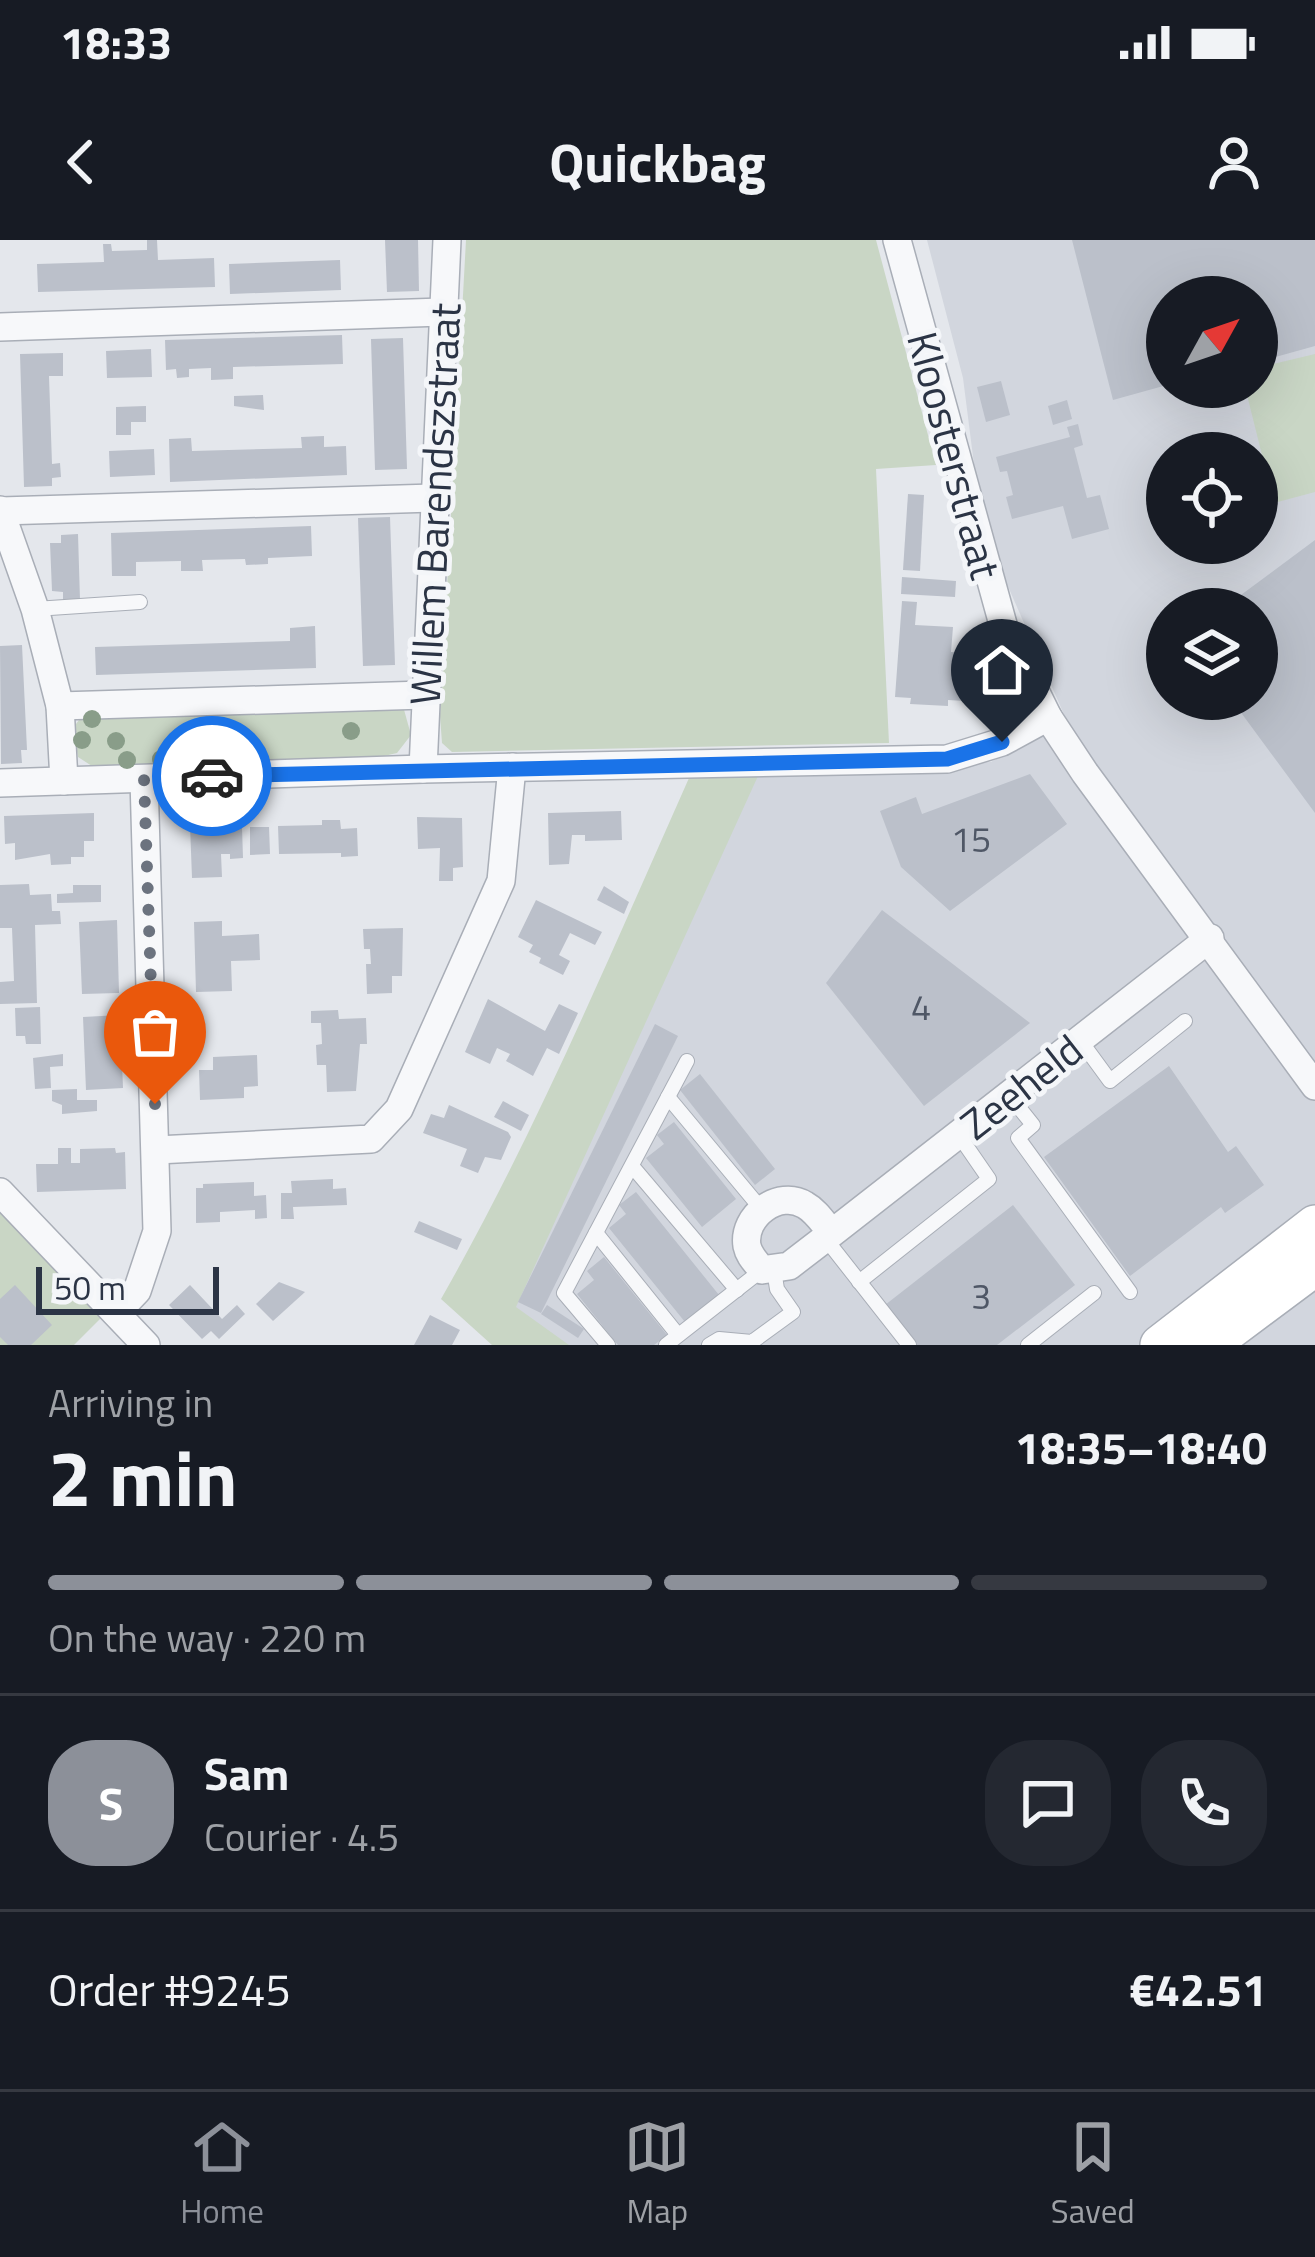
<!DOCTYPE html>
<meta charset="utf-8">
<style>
body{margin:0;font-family:"Titillium Web",sans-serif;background:#242831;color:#f1f3f6;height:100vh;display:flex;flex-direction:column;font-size:45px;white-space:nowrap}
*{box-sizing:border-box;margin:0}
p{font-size:39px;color:#9ea1a6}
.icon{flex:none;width:66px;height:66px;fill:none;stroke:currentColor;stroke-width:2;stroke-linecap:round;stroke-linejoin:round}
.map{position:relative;height:1105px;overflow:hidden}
.side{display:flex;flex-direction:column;background:#171b24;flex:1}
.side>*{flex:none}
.needle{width:78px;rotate:50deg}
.tools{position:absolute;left:1146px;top:36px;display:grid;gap:24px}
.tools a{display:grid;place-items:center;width:132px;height:132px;border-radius:50%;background:#171b24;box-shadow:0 12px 48px #0002;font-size:60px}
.scale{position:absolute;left:36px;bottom:30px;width:183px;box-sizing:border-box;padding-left:12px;border:6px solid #2b3445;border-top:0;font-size:33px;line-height:42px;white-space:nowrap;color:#2b3445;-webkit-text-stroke:9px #f4f6f9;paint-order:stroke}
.pin{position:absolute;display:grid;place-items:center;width:102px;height:102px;color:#fff;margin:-123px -51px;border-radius:50% 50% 50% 0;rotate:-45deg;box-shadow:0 0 12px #0007}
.pin .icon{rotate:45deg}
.courier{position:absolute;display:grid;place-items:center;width:120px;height:120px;margin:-60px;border:9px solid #1a73e8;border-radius:50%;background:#fff;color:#222;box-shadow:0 3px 15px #0007}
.overview em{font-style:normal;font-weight:700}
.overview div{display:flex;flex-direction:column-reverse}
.overview{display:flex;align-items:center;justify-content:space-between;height:204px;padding:0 48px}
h1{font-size:78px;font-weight:700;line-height:90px}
.bar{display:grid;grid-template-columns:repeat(4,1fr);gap:18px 12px;align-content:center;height:144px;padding:0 48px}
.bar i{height:15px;border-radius:9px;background:#363941}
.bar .selected{background:#8c9099}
.bar p{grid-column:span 4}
.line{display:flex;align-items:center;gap:30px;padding:0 48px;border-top:3px solid #363941}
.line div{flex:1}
.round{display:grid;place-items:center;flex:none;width:126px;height:126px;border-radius:48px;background:#242831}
.status{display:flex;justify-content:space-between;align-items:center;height:84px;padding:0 60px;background:#171b24;direction:ltr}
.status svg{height:33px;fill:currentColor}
header{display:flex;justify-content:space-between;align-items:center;height:156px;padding:0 48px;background:#171b24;font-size:54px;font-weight:700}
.dock{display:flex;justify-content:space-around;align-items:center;height:168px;border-top:3px solid #363941;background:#171b24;font-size:33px;color:#9ea1a6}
.dock a{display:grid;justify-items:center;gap:6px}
.dock .selected{color:#8c9099}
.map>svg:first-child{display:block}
.built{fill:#d2d6de;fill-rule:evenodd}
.green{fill:#c9d6c5}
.building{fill:#bbc0ca}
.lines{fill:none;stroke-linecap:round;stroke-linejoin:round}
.lane-casing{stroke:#a9aeb7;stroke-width:16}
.street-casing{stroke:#a9aeb7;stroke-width:30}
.secondary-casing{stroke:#a9aeb7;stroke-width:42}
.lane{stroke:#f7f8fa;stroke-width:14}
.street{stroke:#f7f8fa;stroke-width:27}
.secondary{stroke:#fff;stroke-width:39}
.tree{fill:#899d89}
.done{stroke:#6c737f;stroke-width:12;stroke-dasharray:0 21.6}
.route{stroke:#1a73e8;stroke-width:15}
.labels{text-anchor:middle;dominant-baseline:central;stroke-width:10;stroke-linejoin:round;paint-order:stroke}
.number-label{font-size:36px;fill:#4f5766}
.street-label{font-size:42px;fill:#2b3445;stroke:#f4f6f9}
</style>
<div class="status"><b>18:33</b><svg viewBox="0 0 49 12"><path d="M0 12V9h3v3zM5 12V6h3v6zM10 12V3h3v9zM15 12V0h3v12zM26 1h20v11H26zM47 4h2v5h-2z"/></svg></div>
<header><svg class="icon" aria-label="back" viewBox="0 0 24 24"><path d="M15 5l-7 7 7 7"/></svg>Quickbag<svg class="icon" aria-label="person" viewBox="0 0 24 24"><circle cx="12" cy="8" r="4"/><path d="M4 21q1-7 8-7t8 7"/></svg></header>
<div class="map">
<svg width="1315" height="1105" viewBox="0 0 1315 1105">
<rect width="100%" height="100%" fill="#e4e7ec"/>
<path class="built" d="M927,0H1315V1105H543L474,1054L723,534L991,522L1066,479L982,287L963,138ZM1167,57H1257V147H1167ZM1167,213H1257V303H1167ZM1167,369H1257V459H1167Z"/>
<g class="green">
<polygon points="466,0 876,0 936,225 876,229 889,503 452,512 442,503 440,476"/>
<polygon points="1315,114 1315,252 1274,263 1245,147 1257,147 1257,128"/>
<polygon points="403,466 411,495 397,513 384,516 95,528 78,517 73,488 82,476 106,478"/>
<path d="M758,536L516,1067L569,1105H492L441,1059C536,892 611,713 689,538Z"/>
<polygon points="0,968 103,1076 74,1105 0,1105"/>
</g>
<g class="building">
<polygon points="147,0 157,0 158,20 214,18 215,47 38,52 37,24 104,22 103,4 111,4 112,11 147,10"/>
<polygon points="385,0 418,0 419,51 387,52"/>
<polygon points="1072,0 1315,0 1315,106 1257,122 1257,57 1167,57 1167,145 1113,160"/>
<polygon points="340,20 341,50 230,54 229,24"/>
<polygon points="342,95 343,124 233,127 233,139 211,140 211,128 189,129 189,137 177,138 176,129 166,130 165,100"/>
<polygon points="403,98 407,229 375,230 371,99"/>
<polygon points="151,109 152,137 107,138 106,111"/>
<polygon points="63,113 63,136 49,136 52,224 60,223 61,237 52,238 52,246 24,247 20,114"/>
<polygon points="1001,141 1010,175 986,182 977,147"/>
<polygon points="263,155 264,170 234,166 234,156"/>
<polygon points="1067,160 1072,179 1053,185 1048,166"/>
<polygon points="146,166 146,182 131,182 131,195 116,195 116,167"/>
<polygon points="1078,184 1083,205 1074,208 1087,258 1100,255 1109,289 1072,299 1063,266 1012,279 1006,257 1013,255 1007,231 1000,232 996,217 1070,197 1067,187"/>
<polygon points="324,196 324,207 346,206 347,235 170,242 169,199 191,198 192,211 302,208 301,197"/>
<polygon points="154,209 155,235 110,237 109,211"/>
<polygon points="908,254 924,255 920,331 903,330"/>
<polygon points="390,277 395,425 363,426 358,278"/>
<polygon points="311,286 312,316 268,318 268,324 246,325 245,319 202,320 203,331 181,331 181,321 136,322 136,336 112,336 111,293"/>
<polygon points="78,294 80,360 63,360 63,352 52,351 50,303 61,303 61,295"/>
<polygon points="1315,300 1315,573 1231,459 1257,459 1257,369 1222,369"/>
<polygon points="902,337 956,341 955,357 901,354"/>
<polygon points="902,361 917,362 915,385 953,387 951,412 967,413 964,461 948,460 948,466 910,464 911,458 895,457"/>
<polygon points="315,386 316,428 96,435 95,407 290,401 290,388"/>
<polygon points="22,405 27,510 21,510 22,523 1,524 0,406"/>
<polygon points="1030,534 1067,584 950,671 901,627 880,571 916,557 922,574"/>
<polygon points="621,571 622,600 585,601 585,595 572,595 569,624 549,625 548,573"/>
<polygon points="94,573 94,601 84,601 84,617 71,617 71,624 51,625 50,614 15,620 15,603 5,604 4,576"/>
<polygon points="417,577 462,578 463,627 453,628 453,641 439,641 440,608 418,609"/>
<polygon points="322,580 340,580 341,589 357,588 358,616 341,617 341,613 279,614 278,586 322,585"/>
<polygon points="220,584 220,588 242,587 243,618 230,619 230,614 221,614 222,637 192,638 190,585"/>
<polygon points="250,587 269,587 270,614 250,615"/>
<polygon points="29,644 30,655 51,654 52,671 60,671 61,684 35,685 37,763 0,764 0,742 14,741 12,688 0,688 0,645"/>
<polygon points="73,645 101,645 101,662 57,663 57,654 73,653"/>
<polygon points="604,646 629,662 624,674 597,660"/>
<polygon points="536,660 602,692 595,705 570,693 559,715 570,721 563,735 539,723 541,718 529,712 533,705 518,697"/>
<polygon points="882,670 1030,783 924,866 826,743"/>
<polygon points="117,680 119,753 82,754 79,682"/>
<polygon points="222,681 222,696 259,694 260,720 231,721 232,751 196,752 194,682"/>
<polygon points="403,688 402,736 392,736 392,753 367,754 366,724 371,724 370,709 364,709 363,689"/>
<polygon points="488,759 545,791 559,764 578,773 559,814 547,808 533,836 506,821 510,814 497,808 490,824 465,812"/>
<polygon points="40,767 41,804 26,804 25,796 16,796 15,768"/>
<polygon points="338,770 339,779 366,778 367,804 360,804 356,851 327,852 326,825 317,825 316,805 322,804 321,783 311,783 311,771"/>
<polygon points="120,775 123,848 86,850 83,777"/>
<polygon points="655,784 678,796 541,1073 518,1062"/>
<polygon points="63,814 63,826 50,827 51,848 35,849 33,818"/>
<polygon points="257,815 258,846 244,847 244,858 200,860 199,830 213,830 213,817"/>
<polygon points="1169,826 1228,912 1236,906 1264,945 1225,973 1221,967 1130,1036 1044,917"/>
<polygon points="700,834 775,929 755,945 680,850"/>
<polygon points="77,849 77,860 97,860 97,871 62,874 62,865 52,861 52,850"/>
<polygon points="503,861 529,875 521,891 494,877"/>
<polygon points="449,865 508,892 511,897 501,920 485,917 478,933 460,926 467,909 423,893 431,874 444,878"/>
<polygon points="674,882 736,959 702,987 646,918 664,904 657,895"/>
<polygon points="58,908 71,908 71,923 80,923 80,909 115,908 116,913 125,912 126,949 37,952 36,924 58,924"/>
<polygon points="333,939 333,949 346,948 347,965 293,967 294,979 281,979 281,953 292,953 291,941"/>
<polygon points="254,942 254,956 266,955 267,978 255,979 255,970 220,972 220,982 196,983 196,948 203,948 203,944"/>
<polygon points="636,952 719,1055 685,1082 609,988 626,974 619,965"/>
<polygon points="1013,965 1075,1045 997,1105 916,1105 885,1065"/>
<polygon points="419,981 462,999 457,1010 414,992"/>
<polygon points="604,1017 667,1095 654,1105 618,1105 577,1054 594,1040 587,1031"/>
<polygon points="279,1042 305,1052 273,1081 256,1064"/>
<polygon points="15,1045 52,1085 31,1105 8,1105 0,1097 0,1059"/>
<polygon points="190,1045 222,1079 237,1065 245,1074 219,1099 211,1091 202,1099 169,1065"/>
<polygon points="547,1065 584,1089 578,1098 541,1074"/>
<polygon points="430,1075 460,1090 452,1105 414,1105"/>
</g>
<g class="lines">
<g class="lane-casing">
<g id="lane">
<polyline points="35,369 140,362"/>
<polyline points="1080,800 1110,841 1185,781"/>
<polyline points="1009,855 1033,885 1018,898 1130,1052"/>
<polyline points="668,857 763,971"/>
<polyline points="632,926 737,1050"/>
<polyline points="596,993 678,1095"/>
<polyline points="825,998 909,1105"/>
<polyline points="859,1042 989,939 958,894"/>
<polyline points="608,1105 564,1053 687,821"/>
<polyline points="666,1105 762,1030"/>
<polyline points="709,1105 719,1099 752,1102 793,1072 777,1049 774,1030"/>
<polyline points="1028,1105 1094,1053"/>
</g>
</g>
<g class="street-casing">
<g id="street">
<polyline points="897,0 1004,388 1048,477 1085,533 1315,846"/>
<polyline points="0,87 442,72"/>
<polyline points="0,270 35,369 60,466 64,541"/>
<polyline points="1,271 433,258"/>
<polyline points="60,466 424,455"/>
<polyline points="423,529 447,0"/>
<polyline points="0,543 423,529 947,519 1002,502 1048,477"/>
<polyline points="157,910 371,899 399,869 501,641 512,527"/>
<polyline points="0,952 146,1105"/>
<path d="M832,993C824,984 816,971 805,965C779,949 742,976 747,1006C749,1016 756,1022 762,1030L789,1026L832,993L1210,698"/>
<polyline points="116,1073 137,1051 157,991 144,539"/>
</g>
</g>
<g class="secondary-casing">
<g id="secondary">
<polyline points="1160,1105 1315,985"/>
<polyline points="1209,1105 1315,1026"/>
</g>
</g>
<use href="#lane" class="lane"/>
<use href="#street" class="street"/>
<use href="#secondary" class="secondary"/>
</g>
<g class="tree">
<circle cx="92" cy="479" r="9"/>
<circle cx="351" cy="491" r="9"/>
<circle cx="82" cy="500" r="9"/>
<circle cx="116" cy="501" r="9"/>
<circle cx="194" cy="517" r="9"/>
<circle cx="161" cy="519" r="9"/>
<circle cx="127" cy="520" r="9"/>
</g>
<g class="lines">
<polyline class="done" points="155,864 144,539 212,536"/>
<polyline class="route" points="212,536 947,519 1002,502"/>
</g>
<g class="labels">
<g class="number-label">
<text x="971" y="598">15</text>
<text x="921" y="766">4</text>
<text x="981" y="1055">3</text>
</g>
<g class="street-label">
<text transform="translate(955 215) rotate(75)">Kloosterstraat</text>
<text transform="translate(434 264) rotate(-87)">Willem Barendszstraat</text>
<text transform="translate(1021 846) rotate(-38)">Zeeheld</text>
</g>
</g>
</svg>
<div class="tools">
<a><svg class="needle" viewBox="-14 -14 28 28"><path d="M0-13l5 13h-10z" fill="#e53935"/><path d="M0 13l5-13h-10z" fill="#9ea1a6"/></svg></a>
<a><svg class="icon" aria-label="locate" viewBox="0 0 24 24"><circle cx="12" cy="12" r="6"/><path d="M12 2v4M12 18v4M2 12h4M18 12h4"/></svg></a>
<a><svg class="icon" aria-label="layers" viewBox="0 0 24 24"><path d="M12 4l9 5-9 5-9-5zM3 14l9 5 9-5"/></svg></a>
</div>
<div class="scale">50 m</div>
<div class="pin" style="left:155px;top:864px;background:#ea580c"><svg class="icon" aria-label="bag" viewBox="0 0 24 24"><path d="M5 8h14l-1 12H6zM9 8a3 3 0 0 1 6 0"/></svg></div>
<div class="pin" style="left:1002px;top:502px;background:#1f2937"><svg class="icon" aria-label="home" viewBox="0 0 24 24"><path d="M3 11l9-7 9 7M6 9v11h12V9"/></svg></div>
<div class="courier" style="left:212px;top:536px"><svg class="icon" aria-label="car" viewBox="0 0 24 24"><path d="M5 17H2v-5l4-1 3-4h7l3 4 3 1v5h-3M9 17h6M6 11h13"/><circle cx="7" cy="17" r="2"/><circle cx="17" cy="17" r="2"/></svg></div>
</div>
<section class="side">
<div class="overview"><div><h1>2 min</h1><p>Arriving in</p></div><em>18:35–18:40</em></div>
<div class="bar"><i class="selected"></i><i class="selected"></i><i class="selected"></i><i></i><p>On the way · 220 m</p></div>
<div class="line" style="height:216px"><b class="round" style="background:#8c9099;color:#fff">S</b><div><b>Sam</b><p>Courier · 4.5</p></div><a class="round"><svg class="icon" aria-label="chat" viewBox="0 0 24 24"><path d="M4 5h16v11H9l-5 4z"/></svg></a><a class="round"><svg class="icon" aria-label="phone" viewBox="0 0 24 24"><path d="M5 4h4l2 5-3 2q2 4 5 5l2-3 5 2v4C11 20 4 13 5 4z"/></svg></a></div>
<div class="line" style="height:156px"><div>Order #9245</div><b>€42.51</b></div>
</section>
<nav class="dock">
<a class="selected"><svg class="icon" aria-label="home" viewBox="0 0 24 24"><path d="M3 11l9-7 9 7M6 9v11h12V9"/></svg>Home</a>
<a><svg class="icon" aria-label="map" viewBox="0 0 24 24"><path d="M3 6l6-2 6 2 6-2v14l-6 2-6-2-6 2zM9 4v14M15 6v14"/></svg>Map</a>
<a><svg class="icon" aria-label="saved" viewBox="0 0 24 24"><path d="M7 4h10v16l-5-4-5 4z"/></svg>Saved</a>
</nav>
